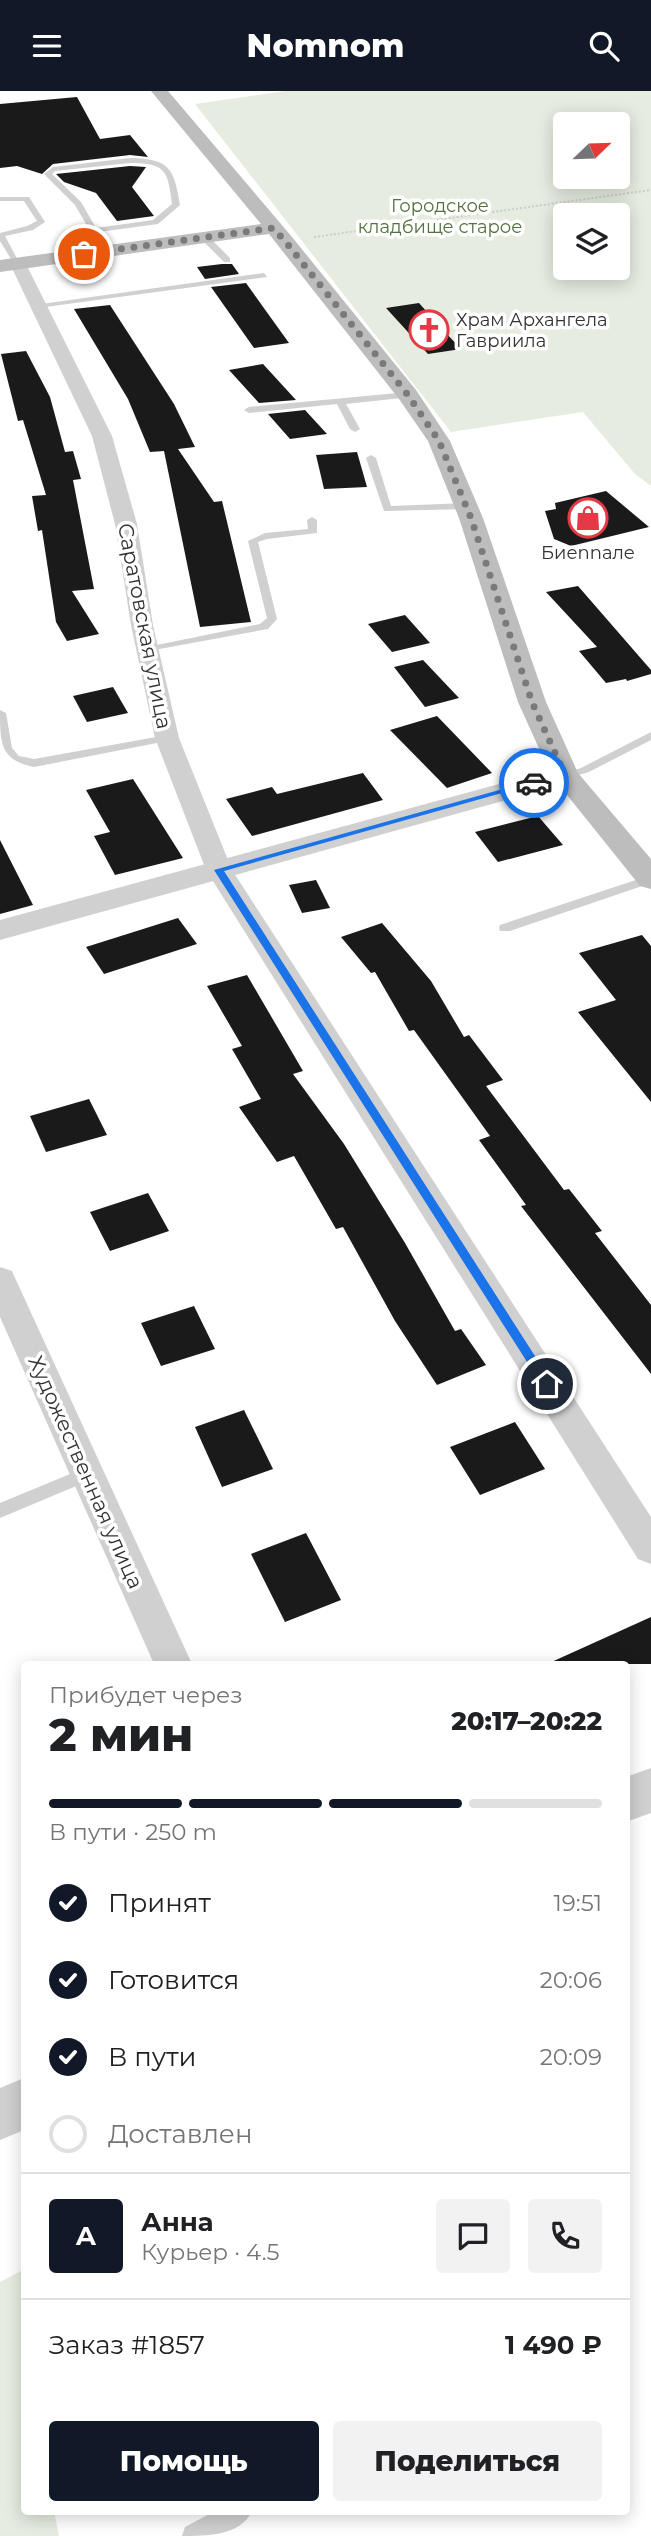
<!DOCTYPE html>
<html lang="ru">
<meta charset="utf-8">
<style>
body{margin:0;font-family:Montserrat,sans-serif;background:#f2f2f2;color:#202124;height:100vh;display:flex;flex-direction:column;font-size:26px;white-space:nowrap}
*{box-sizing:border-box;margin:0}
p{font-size:23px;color:#757577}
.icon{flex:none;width:38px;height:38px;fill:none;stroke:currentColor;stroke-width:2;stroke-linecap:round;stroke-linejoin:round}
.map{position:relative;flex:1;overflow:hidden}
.drawer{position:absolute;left:21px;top:1570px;width:609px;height:854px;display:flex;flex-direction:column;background:#fff;border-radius:7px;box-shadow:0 4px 18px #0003}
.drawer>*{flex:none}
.needle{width:46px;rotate:67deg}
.fabs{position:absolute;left:553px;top:21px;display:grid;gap:14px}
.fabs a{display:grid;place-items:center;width:77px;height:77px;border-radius:7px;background:#fff;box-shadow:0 4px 18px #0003;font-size:35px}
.pin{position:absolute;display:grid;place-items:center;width:60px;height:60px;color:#fff;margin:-30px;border:4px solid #fff;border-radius:50%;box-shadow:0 2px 7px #0007}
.courier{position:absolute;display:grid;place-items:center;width:70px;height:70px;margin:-35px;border:5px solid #1a73e8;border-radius:50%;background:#fff;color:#222;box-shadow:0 2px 9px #0007}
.summary em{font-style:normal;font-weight:800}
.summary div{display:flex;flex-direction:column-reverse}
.summary{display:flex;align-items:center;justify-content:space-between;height:119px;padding:0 28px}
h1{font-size:46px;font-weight:800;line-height:52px}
.bar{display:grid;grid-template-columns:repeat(4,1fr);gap:10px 7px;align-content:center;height:84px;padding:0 28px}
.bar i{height:9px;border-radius:5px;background:#e0e0e0}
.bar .current{background:#111827}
.bar p{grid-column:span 4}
.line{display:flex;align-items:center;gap:18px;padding:0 28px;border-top:2px solid #e0e0e0}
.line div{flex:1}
.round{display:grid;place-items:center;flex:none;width:74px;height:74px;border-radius:7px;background:#f2f2f2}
ol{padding:0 28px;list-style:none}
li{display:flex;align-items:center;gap:21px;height:77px}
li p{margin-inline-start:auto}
li .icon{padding:7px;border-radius:50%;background:#111827;color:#fff;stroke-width:4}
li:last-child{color:#757577}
li i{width:38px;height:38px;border:4px solid #e0e0e0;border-radius:50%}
.button{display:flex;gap:14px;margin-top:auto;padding:14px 28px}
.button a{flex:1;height:80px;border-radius:7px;background:#111827;color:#fff;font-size:28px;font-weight:800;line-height:80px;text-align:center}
.button a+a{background:#f2f2f2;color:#202124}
header{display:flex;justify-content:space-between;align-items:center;height:91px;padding:0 28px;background:#111827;color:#fff;font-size:32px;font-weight:800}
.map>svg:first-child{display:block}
.green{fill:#e6ecdf;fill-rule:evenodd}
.building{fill:#1a1a1a}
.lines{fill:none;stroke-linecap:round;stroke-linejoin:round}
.path{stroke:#cdcdcd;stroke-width:2;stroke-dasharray:2 2;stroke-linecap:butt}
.service{fill:#d0d0d0;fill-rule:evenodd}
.minor{fill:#d0d0d0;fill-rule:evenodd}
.tertiary{fill:#d0d0d0;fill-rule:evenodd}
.secondary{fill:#bdbdbd;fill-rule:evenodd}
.route{fill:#1a73e8}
.done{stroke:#7a7a7a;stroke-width:7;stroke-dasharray:0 12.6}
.labels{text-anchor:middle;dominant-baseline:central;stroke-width:7;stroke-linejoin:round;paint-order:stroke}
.far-park-label{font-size:18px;fill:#56703f;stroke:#fff}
.far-poi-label{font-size:18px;fill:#333;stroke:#fff;text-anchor:start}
.street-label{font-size:21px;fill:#333;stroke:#fff}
</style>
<header><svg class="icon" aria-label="menu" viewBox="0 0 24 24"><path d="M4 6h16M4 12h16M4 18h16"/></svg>Nomnom<svg class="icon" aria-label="search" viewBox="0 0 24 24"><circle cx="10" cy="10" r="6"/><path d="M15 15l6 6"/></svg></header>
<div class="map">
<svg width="651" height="2445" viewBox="0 0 651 2445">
<rect width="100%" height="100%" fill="#fff"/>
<g class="green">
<path d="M286,0H651V395L635,383L583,321L451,341L195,13ZM565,33H618V86H565ZM565,124H618V177H565Z"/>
<polygon points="21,2180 24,2191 24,2420 54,2420 59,2445 0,2445 0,2191"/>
</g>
<g class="building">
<polygon points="77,6 100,48 130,44 148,66 130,64 53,73 42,83 17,75 0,77 0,13"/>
<polygon points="130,75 146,76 132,96 154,125 117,130 96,102 64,91 56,83"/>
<polygon points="222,173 232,173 239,183 205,188 197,176"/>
<polygon points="246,192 289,252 254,257 211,196"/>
<polygon points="419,212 445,241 461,258 428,263 386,217"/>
<polygon points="110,214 174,313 195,356 178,358 214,411 222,410 251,531 200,536 164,360 150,361 128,308 74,218"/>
<polygon points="26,260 50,306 65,361 73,360 81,388 73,389 94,498 72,500 99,543 67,550 56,531 42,439 38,440 32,405 46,404 23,329 18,330 1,263"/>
<polygon points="263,273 296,309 259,312 229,279"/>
<polygon points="305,319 327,343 290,348 268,323"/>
<polygon points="357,361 367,396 324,398 316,364"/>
<polygon points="606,400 649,436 571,455 554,448 545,420 556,418 555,412"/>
<polygon points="578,495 651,579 651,583 627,590 626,588 606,592 579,560 597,556 546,501"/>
<polygon points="405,524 430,552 392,561 368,533"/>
<polygon points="423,569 459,607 425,616 394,576"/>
<polygon points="113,596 128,622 87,631 73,605"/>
<polygon points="437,625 492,682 447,697 390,639"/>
<polygon points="363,682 383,709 252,745 226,708 272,696 277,703"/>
<polygon points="133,688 183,767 115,784 94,745 110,741 86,699"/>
<polygon points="538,725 563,754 498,771 475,741"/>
<polygon points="0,749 33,814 0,823"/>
<polygon points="316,789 330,817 302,822 289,794"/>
<polygon points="178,827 197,853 104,883 86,856"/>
<polygon points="382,832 431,890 464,946 469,944 503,989 486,995 564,1099 569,1098 602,1140 595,1142 651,1214 651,1283 521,1115 526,1114 479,1049 490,1045 414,939 409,940 375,881 371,882 341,846"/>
<polygon points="642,844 651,855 651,1011 578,921 616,909 579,862"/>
<polygon points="247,884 303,980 293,983 344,1053 405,1152 455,1240 461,1238 486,1274 437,1294 395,1230 343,1136 336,1138 294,1065 277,1071 239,1016 261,1008 232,958 242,955 207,895"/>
<polygon points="89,1008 107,1044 46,1061 30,1025"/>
<polygon points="148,1102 169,1140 110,1160 90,1121"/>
<polygon points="194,1215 215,1258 161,1275 141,1232"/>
<polygon points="244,1319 273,1378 222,1396 195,1336"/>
<polygon points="515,1331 545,1378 480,1404 450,1356"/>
<polygon points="306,1442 341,1509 285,1531 251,1463"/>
<polygon points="651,1526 651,1573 547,1573"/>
</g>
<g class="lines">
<polyline class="path" points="314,146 651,99"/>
<g class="service">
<path d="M130,67C169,68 174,76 180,114L158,133L99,141L110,160L103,162L75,114L44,83L53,76ZM130,72C166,72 168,80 172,113L153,129L96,137L81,111L52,83L55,80Z"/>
<polygon points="0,106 29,106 45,131 33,139 5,145 21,175 14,173 0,150 0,142 27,135 37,130 24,110 0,110"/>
<polygon points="202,145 208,145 230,167 230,171 224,171 202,149"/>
<polygon points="264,182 267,186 38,217 34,214"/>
<polygon points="408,301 411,302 411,306 346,313 360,338 355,341 350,338 337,313 249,322 244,319 249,316"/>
<polygon points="371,364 376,367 391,415 467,412 472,415 467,418 384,420 366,367"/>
<polygon points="312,426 317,429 317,442 267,448 258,451 277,528 268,538 143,561 142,559 147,556 260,533 267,527 248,450 265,442 308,438 307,429"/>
<path d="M0,619L6,622L12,657L19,665L34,668L167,644L173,647L167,650L34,676C0,669 0,652 0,619Z"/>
<polygon points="651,641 651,649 589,681 565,688 559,684 581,677"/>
<polygon points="651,784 651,792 510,840 500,840 499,837 500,834"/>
<polygon points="87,1376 93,1378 95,1383 93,1388 0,1427 0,1412"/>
<path d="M215,2420H252C241,2445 205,2445 182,2445L185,2436Z"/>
</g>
<g class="minor">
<polygon points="18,168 26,173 112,345 137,433 153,534 179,647 232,779 651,1426 651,1473 638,1468 206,779 155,647 131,534 115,433 92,345 10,173"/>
<polygon points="0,1176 12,1180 16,1189 192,1573 154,1573 0,1226"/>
</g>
<g class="tertiary">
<polygon points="565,675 575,678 579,684 575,690 0,849 0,829"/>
<polygon points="651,1677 651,1722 626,1731 626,1686"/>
<polygon points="24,1987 24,2039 0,2049 0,1997"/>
</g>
<polygon class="secondary" points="151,0 168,0 292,146 416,299 450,350 483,427 546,611 578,682 651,768 651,798 640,795 551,684 518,611 459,427 428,350 399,308 269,143 0,181 0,169 261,133"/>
</g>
<polygon class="route" points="531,690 538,692 224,780 551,1290 551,1296 543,1296 214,779"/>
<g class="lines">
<polyline class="done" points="84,163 273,137 285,150 408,304 439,350 471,427 532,611 565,684 534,692"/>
</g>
<defs>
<g id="church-ring" transform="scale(2.0125)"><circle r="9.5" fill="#fff" stroke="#e63946" stroke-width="1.5"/><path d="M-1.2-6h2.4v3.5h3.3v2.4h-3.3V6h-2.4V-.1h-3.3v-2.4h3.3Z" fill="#e63946"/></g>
<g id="shop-ring" transform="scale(2.0125)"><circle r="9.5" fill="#fff" stroke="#e63946" stroke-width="1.5"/><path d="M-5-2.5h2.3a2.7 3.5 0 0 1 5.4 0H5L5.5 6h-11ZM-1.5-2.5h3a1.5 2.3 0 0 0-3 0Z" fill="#e63946"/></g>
</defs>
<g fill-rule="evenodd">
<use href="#church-ring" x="429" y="239"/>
<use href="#shop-ring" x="588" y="427"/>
</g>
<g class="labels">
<g class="far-park-label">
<text x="440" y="115">Городское<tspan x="440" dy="21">кладбище старое</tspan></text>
</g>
<g class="far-poi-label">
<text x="456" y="229">Храм Архангела<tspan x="456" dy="21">Гавриила</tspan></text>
<text x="588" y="462" text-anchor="middle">Биеnnале</text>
</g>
<g class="street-label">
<text transform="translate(145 535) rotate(79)">Саратовская улица</text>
<text transform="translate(86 1381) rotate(66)">Художественная улица</text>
</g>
</g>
</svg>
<div class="fabs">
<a><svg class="needle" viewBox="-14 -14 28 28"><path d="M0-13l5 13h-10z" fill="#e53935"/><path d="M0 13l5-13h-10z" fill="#757577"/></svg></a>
<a><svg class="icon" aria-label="layers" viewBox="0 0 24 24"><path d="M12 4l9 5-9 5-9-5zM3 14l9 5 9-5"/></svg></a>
</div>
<div class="pin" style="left:84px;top:163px;background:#ea580c"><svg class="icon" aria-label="bag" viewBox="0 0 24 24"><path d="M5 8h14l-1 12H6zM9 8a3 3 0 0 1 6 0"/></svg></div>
<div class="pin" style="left:547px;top:1293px;background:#1f2937"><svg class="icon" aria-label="home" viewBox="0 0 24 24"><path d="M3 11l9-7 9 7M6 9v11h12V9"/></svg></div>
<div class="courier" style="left:534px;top:692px"><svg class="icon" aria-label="car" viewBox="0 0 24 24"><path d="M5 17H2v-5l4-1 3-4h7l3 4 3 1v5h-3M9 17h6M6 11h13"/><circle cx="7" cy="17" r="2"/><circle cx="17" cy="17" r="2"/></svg></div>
<section class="drawer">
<div class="summary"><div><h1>2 мин</h1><p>Прибудет через</p></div><em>20:17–20:22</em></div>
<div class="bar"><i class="current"></i><i class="current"></i><i class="current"></i><i></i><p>В пути · 250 m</p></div>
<ol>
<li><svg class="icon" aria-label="check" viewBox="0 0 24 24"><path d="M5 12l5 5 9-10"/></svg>Принят<p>19:51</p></li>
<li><svg class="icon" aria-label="check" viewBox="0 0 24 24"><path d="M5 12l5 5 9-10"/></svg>Готовится<p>20:06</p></li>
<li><svg class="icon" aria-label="check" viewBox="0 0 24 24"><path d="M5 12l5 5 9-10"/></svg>В пути<p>20:09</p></li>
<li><i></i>Доставлен</li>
</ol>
<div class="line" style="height:126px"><b class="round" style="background:#111827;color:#fff">А</b><div><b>Анна</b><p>Курьер · 4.5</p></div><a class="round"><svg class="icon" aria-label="chat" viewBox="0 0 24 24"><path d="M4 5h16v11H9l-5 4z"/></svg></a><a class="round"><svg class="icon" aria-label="phone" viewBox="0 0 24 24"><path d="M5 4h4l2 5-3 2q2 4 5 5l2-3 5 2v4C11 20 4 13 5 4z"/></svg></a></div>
<div class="line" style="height:91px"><div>Заказ #1857</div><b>1 490 ₽</b></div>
<div class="button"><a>Помощь</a><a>Поделиться</a></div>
</section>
</div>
